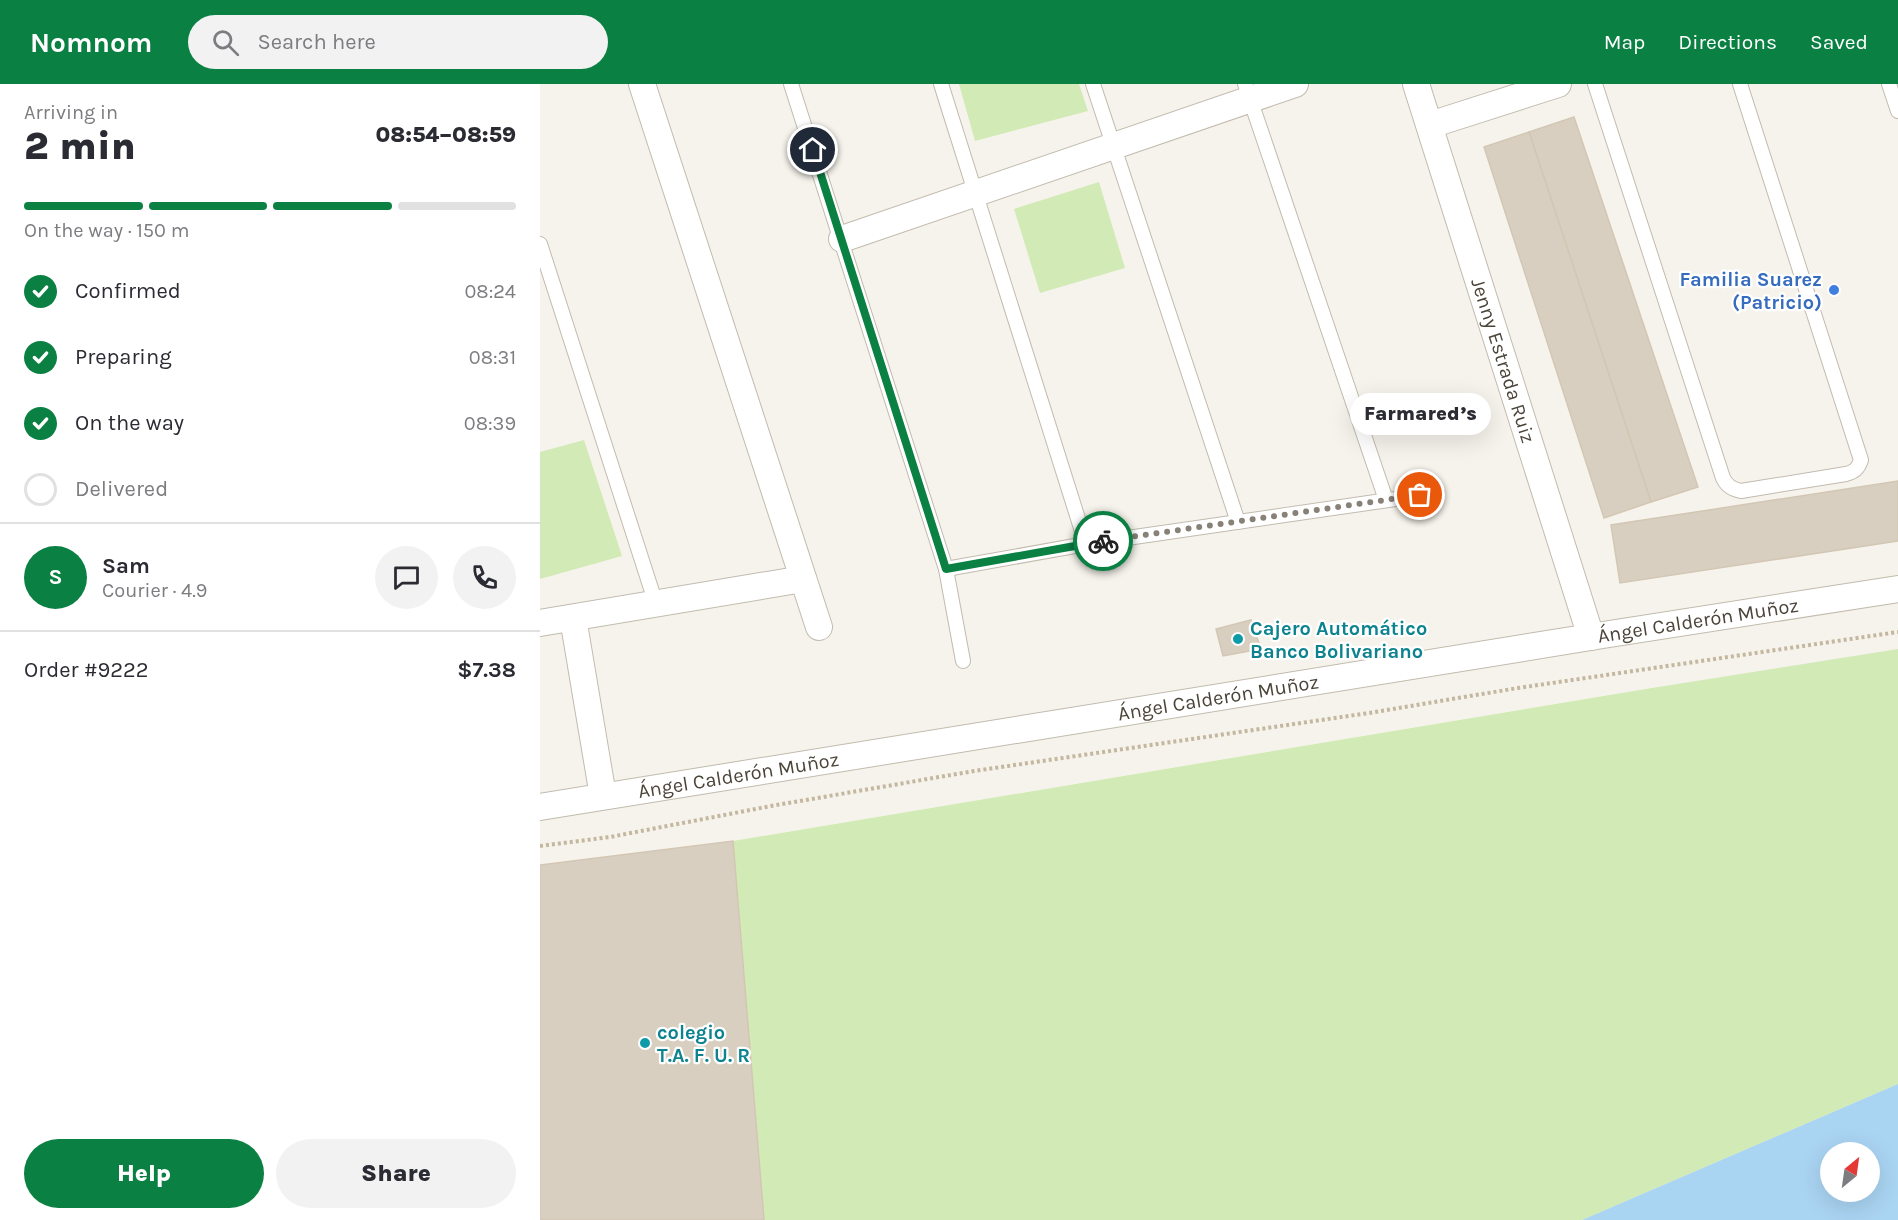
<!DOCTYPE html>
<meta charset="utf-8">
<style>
body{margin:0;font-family:Karla,sans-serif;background:#f2f2f3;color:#2b2b33;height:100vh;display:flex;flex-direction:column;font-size:22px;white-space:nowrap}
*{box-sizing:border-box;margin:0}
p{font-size:20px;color:#7c7c81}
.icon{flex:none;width:33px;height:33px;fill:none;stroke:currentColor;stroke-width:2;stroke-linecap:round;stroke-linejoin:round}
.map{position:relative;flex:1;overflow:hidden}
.sheet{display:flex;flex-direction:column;background:#fff;width:540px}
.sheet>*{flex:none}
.needle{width:39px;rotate:29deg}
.fabs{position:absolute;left:1280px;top:1058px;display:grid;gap:12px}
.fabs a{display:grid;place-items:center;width:60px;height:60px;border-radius:50%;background:#fff;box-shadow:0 6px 24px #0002;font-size:30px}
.pin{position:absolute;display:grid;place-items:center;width:51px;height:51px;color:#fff;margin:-26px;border:3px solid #fff;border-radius:50%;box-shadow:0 2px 6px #0007}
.courier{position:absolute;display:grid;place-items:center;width:60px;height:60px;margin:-30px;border:4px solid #0b8043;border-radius:50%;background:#fff;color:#222;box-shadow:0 2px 8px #0007}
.bubble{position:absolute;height:42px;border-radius:21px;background:#fff;box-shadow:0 6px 24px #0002;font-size:20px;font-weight:800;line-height:42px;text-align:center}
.headline em{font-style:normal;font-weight:800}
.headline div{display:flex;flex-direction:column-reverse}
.headline{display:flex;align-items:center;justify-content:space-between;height:102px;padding:0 24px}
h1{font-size:39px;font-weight:800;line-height:45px}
.bar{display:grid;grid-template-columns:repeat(4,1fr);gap:9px 6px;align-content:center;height:72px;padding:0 24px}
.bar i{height:8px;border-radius:4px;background:#e1e1e2}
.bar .current{background:#0b8043}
.bar p{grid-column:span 4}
.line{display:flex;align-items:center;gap:15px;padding:0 24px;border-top:2px solid #e1e1e2}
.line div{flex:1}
.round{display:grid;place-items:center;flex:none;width:63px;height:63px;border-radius:32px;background:#f2f2f3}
ol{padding:0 24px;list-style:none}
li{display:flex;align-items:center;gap:18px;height:66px}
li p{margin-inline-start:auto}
li .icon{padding:6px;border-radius:50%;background:#0b8043;color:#fff;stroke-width:4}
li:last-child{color:#7c7c81}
li i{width:33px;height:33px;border:3px solid #e1e1e2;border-radius:50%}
.primary-button{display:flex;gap:12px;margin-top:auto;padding:12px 24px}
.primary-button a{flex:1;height:69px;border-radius:36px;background:#0b8043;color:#fff;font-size:24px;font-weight:800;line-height:69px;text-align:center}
.primary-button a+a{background:#f2f2f3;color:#2b2b33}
header{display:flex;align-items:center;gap:36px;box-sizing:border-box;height:84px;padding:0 30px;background:#0b8043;color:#fff}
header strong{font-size:28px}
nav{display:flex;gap:33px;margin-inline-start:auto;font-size:21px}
.search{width:420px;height:54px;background:#f2f2f3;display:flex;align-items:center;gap:15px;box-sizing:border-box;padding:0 21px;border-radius:33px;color:#7c7c81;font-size:22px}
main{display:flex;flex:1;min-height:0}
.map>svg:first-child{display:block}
.green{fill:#d2eab5}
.water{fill:#a9d4f2;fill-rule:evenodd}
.building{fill:#d8cfc1;stroke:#d3c7b4;stroke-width:1.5}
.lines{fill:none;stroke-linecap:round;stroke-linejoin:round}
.lane-casing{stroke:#c2bbae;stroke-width:16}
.street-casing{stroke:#c2bbae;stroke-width:28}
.path{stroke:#c4b79f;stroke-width:4;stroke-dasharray:3 3;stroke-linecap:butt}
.lane{stroke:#fff;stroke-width:14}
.street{stroke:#fff;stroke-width:26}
.done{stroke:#878178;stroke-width:6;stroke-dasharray:0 10.8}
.route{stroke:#0b8043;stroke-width:8}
.shop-dot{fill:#3f7fe0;stroke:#fff;stroke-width:2}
.culture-dot{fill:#0f9aa8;stroke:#fff;stroke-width:2}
.labels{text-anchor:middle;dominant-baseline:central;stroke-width:4.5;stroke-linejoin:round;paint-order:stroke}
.shop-label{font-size:20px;font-weight:bold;fill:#366cbe;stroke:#fff;text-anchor:end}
.street-label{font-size:20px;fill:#4b4439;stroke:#fff}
.culture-label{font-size:20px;font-weight:bold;fill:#0d838f;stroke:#fff;text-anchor:start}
</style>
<header>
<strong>Nomnom</strong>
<div class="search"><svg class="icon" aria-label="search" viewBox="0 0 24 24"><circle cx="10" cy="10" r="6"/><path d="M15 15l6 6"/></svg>Search here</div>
<nav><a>Map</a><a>Directions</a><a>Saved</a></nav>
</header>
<main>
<section class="sheet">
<div class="headline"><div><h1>2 min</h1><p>Arriving in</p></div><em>08:54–08:59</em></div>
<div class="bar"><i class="current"></i><i class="current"></i><i class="current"></i><i></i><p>On the way · 150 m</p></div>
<ol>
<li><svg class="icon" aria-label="check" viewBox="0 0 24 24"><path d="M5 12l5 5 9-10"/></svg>Confirmed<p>08:24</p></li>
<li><svg class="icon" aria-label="check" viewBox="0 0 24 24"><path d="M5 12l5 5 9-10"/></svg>Preparing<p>08:31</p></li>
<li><svg class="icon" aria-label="check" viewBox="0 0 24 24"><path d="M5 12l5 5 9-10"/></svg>On the way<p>08:39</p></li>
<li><i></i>Delivered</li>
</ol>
<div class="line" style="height:108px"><b class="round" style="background:#0b8043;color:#fff">S</b><div><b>Sam</b><p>Courier · 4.9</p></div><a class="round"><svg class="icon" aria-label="chat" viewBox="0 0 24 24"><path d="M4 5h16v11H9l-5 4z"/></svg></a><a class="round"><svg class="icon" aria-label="phone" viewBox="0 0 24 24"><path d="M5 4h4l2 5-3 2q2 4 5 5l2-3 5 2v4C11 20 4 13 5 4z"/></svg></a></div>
<div class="line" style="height:78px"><div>Order #9222</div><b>$7.38</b></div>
<div class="primary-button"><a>Help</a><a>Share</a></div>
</section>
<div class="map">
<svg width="1358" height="1136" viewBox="0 0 1358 1136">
<rect width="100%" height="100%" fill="#f6f3ec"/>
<g class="green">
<polygon points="419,0 539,0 548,27 435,57"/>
<polygon points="559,98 585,184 500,209 474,125"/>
<polygon points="44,356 82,472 0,495 0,368"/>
<polygon points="1358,565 1358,1000 1042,1136 0,1136 0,781 193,757 1112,604"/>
</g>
<path class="water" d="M1358,1000V1136H1042ZM1290,1068H1329V1107H1290Z"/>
<g class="building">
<polygon points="1034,33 1158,403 1111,418 989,48"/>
<polygon points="989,48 1111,418 1064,434 944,63"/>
<polygon points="1358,397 1358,457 1080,499 1071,441"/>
<polygon points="711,536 721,565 683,572 676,545"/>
<polygon points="193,757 224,1136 0,1136 0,781"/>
</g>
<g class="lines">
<g class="lane-casing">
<g id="lane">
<polyline points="251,0 406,485 423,577"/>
<polyline points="401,0 546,460"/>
<polyline points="553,0 698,438"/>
<polyline points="705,0 846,416"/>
<path d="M1055,0L1183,394C1187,402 1192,405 1201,407L1306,390C1314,388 1318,385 1321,376L1200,0"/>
<polyline points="1349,0 1358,27"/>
<polyline points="0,160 116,520"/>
<polyline points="406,485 546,460 897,409"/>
</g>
</g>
<g class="street-casing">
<g id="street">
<polyline points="102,0 279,543"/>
<path id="s1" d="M876,0L1051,553"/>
<polyline points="890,41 1018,0"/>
<polyline points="302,155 755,0"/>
<polyline points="33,534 63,712"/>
<polyline points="0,539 263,495"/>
<path id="s2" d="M0,723L1063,551L1358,505"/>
</g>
</g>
<polyline class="path" points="0,762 70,753 231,722 434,687 829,629 978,604 1358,548"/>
<use href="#lane" class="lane"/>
<use href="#street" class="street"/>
</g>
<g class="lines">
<polyline class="done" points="563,457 880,411"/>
<polyline class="route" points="273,66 406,485 563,457"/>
</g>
<circle class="shop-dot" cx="1294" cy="206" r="6"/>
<g class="culture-dot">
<circle cx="698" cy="555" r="6"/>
<circle cx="105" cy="959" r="6"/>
</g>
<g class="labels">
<g class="shop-label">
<text x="1282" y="195">Familia Suarez<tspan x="1282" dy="23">(Patricio)</tspan></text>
</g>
<g class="street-label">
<text stroke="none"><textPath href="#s1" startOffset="290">Jenny Estrada Ruiz</textPath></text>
<text stroke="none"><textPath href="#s2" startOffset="1173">Ángel Calderón Muñoz</textPath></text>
<text stroke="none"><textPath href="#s2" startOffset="687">Ángel Calderón Muñoz</textPath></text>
<text stroke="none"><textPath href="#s2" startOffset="201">Ángel Calderón Muñoz</textPath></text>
</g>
<g class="culture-label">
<text x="710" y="544">Cajero Automático<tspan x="710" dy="23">Banco Bolivariano</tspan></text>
<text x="117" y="948">colegio<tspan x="117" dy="23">T.A. F. U. R</tspan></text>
</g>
</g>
</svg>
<div class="fabs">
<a><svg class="needle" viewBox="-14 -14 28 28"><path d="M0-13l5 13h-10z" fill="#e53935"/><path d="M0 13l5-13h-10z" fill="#7c7c81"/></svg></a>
</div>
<div class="pin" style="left:880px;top:411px;background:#ea580c"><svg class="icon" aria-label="bag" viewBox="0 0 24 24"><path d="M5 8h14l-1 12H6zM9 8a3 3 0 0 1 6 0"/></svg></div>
<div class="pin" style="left:273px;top:66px;background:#1f2937"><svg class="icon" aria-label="home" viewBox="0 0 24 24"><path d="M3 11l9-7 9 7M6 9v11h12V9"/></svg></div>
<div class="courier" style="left:563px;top:457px"><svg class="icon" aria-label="bike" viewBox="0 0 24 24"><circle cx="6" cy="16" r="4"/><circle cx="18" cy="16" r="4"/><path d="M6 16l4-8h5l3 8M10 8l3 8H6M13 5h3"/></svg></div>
<div class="bubble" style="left:810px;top:309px;width:141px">Farmared’s</div>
</div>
</main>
